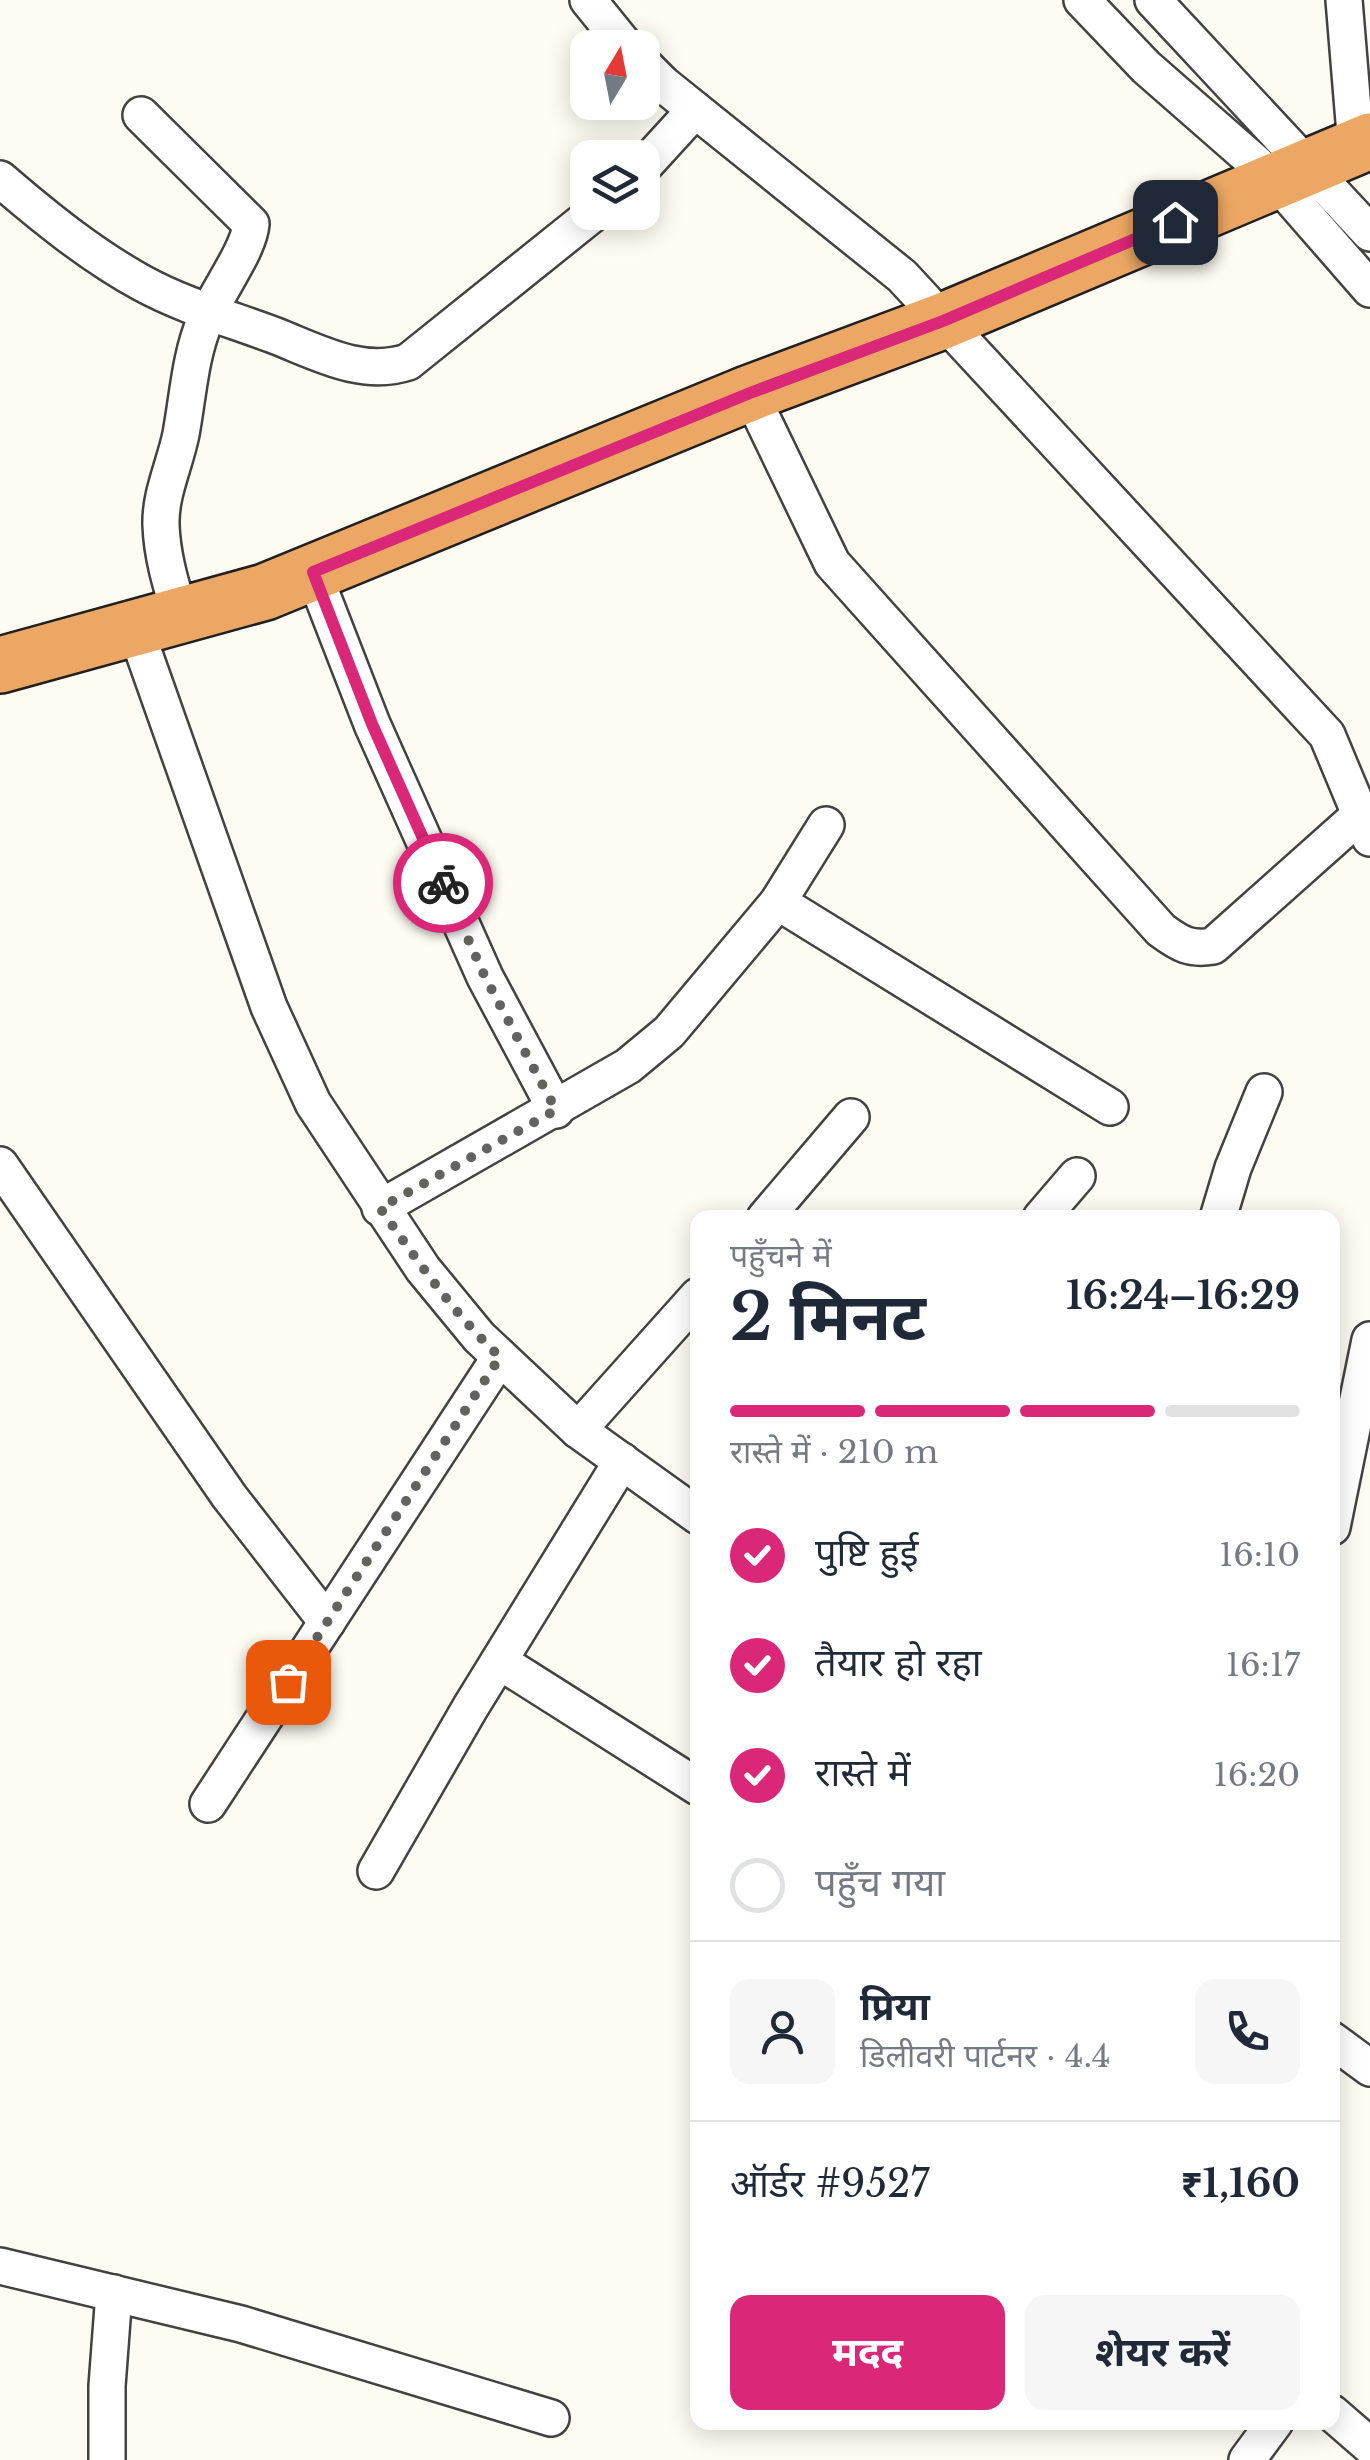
<!DOCTYPE html>
<html lang="hi">
<meta charset="utf-8">
<style>
body{margin:0;font-family:"Libre Baskerville","Noto Sans Devanagari",serif;background:#f6f6f7;color:#1f2937;height:100vh;display:flex;flex-direction:column;font-size:38px;white-space:nowrap}
*{box-sizing:border-box;margin:0}
p{font-size:32px;color:#747a83}
.icon{flex:none;width:55px;height:55px;fill:none;stroke:currentColor;stroke-width:2;stroke-linecap:round;stroke-linejoin:round}
.map{position:relative;flex:1;overflow:hidden}
.side{position:absolute;left:690px;top:1210px;width:650px;height:1220px;display:flex;flex-direction:column;background:#fff;border-radius:20px;box-shadow:0 5px 25px #0003}
.side>*{flex:none}
.needle{width:65px;rotate:10deg}
.tools{position:absolute;left:570px;top:30px;display:grid;gap:20px}
.tools a{display:grid;place-items:center;width:90px;height:90px;border-radius:20px;background:#fff;box-shadow:0 5px 25px #0003;font-size:50px}
.pin{position:absolute;display:grid;place-items:center;width:85px;height:85px;color:#fff;margin:-42px;border-radius:20px;box-shadow:0 5px 15px #0006}
.courier{position:absolute;display:grid;place-items:center;width:100px;height:100px;margin:-50px;border:8px solid #db2777;border-radius:50%;background:#fff;color:#222;box-shadow:0 2px 12px #0007}
.head em{font-style:normal;font-weight:700}
.head div{display:flex;flex-direction:column-reverse}
.head{display:flex;align-items:center;justify-content:space-between;height:170px;padding:0 40px}
h1{font-size:65px;font-weight:700;line-height:75px}
.bar{display:grid;grid-template-columns:repeat(4,1fr);gap:15px 10px;align-content:center;height:120px;padding:0 40px}
.bar i{height:12px;border-radius:8px;background:#e0e1e3}
.bar .on{background:#db2777}
.bar p{grid-column:span 4}
.line{display:flex;align-items:center;gap:25px;padding:0 40px;border-top:2px solid #e0e1e3}
.line div{flex:1}
.round{display:grid;place-items:center;flex:none;width:105px;height:105px;border-radius:20px;background:#f6f6f7}
ol{padding:0 40px;list-style:none}
li{display:flex;align-items:center;gap:30px;height:110px}
li p{margin-inline-start:auto}
li .icon{padding:10px;border-radius:50%;background:#db2777;color:#fff;stroke-width:4}
li:last-child{color:#747a83}
li i{width:55px;height:55px;border:5px solid #e0e1e3;border-radius:50%}
.cta{display:flex;gap:20px;margin-top:auto;padding:20px 40px}
.cta a{flex:1;height:115px;border-radius:20px;background:#db2777;color:#fff;font-size:40px;font-weight:700;line-height:115px;text-align:center}
.cta a+a{background:#f6f6f7;color:#1f2937}
.map>svg:first-child{display:block}
.lines{fill:none;stroke-linecap:round;stroke-linejoin:round}
.street-casing{stroke:#424242;stroke-width:40}
.highway-casing{stroke:#202020;stroke-width:60}
.street{stroke:#fff;stroke-width:35}
.highway{stroke:#eba763;stroke-width:55}
.done{stroke:#63625e;stroke-width:10;stroke-dasharray:0 18}
.route{stroke:#db2777;stroke-width:12}
</style>
<div class="map">
<svg width="1370" height="2460" viewBox="0 0 1370 2460">
<rect width="100%" height="100%" fill="#fefcf2"/>
<g class="lines">
<g class="street-casing">
<g id="street">
<polyline points="588,0 627,48"/>
<polyline points="1082,0 1146,67 1274,179 1370,289"/>
<polyline points="1153,0 1370,233"/>
<polyline points="1344,0 1356,146"/>
<polyline points="642,63 663,84 902,276 1327,735 1370,838"/>
<path d="M141,115L251,224C249,250 216,293 205,321C190,356 188,396 181,434C175,464 160,494 161,525C162,556 171,585 180,615"/>
<polyline points="642,168 695,110"/>
<path d="M0,179C44,217 91,255 142,283C184,306 231,319 276,336C319,353 362,377 408,362L595,212"/>
<path d="M750,393L832,563L1161,930C1180,944 1190,950 1213,946L1360,815"/>
<polyline points="313,572 372,724 485,977 556,1110"/>
<polyline points="135,628 269,1007 313,1103 423,1269 479,1337 578,1430 698,1516"/>
<polyline points="778,902 1110,1107"/>
<polyline points="0,1165 229,1496 327,1622"/>
<polyline points="380,1208 628,1066 669,1032 778,902 826,825"/>
<polyline points="765,1218 851,1117"/>
<polyline points="1041,1218 1077,1176"/>
<polyline points="1218,1218 1233,1168 1264,1092"/>
<polyline points="578,1430 698,1296"/>
<polyline points="1332,1527 1370,1340"/>
<polyline points="499,1661 698,1787"/>
<polyline points="208,1804 500,1357"/>
<polyline points="376,1871 470,1708 622,1461"/>
<polyline points="1332,2040 1370,2068"/>
<polyline points="0,2266 241,2324 551,2418"/>
<polyline points="1332,2413 1370,2446"/>
<polyline points="107,2460 107,2386 114,2293"/>
<polyline points="1247,2460 1275,2422"/>
</g>
</g>
<g class="highway-casing">
<polyline id="highway" points="0,665 265,592 750,393 943,321 1370,141"/>
</g>
<use href="#street" class="street"/>
<use href="#highway" class="highway"/>
</g>
<g class="lines">
<path class="done" d="M288,1682L500,1357C453,1313 417,1260 380,1208L556,1110L485,977L443,883"/>
<polyline class="route" points="443,883 372,724 313,572 750,393 943,321 1175,222"/>
</g>
</svg>
<div class="tools">
<a><svg class="needle" viewBox="-14 -14 28 28"><path d="M0-13l5 13h-10z" fill="#e53935"/><path d="M0 13l5-13h-10z" fill="#747a83"/></svg></a>
<a><svg class="icon" aria-label="layers" viewBox="0 0 24 24"><path d="M12 4l9 5-9 5-9-5zM3 14l9 5 9-5"/></svg></a>
</div>
<div class="pin" style="left:288px;top:1682px;background:#ea580c"><svg class="icon" aria-label="bag" viewBox="0 0 24 24"><path d="M5 8h14l-1 12H6zM9 8a3 3 0 0 1 6 0"/></svg></div>
<div class="pin" style="left:1175px;top:222px;background:#1f2937"><svg class="icon" aria-label="home" viewBox="0 0 24 24"><path d="M3 11l9-7 9 7M6 9v11h12V9"/></svg></div>
<div class="courier" style="left:443px;top:883px"><svg class="icon" aria-label="bike" viewBox="0 0 24 24"><circle cx="6" cy="16" r="4"/><circle cx="18" cy="16" r="4"/><path d="M6 16l4-8h5l3 8M10 8l3 8H6M13 5h3"/></svg></div>
<section class="side">
<div class="head"><div><h1>2 मिनट</h1><p>पहुँचने में</p></div><em>16:24–16:29</em></div>
<div class="bar"><i class="on"></i><i class="on"></i><i class="on"></i><i></i><p>रास्ते में · 210 m</p></div>
<ol>
<li><svg class="icon" aria-label="check" viewBox="0 0 24 24"><path d="M5 12l5 5 9-10"/></svg>पुष्टि हुई<p>16:10</p></li>
<li><svg class="icon" aria-label="check" viewBox="0 0 24 24"><path d="M5 12l5 5 9-10"/></svg>तैयार हो रहा<p>16:17</p></li>
<li><svg class="icon" aria-label="check" viewBox="0 0 24 24"><path d="M5 12l5 5 9-10"/></svg>रास्ते में<p>16:20</p></li>
<li><i></i>पहुँच गया</li>
</ol>
<div class="line" style="height:180px"><a class="round"><svg class="icon" aria-label="person" viewBox="0 0 24 24"><circle cx="12" cy="8" r="4"/><path d="M4 21q1-7 8-7t8 7"/></svg></a><div><b>प्रिया</b><p>डिलीवरी पार्टनर · 4.4</p></div><a class="round"><svg class="icon" aria-label="phone" viewBox="0 0 24 24"><path d="M5 4h4l2 5-3 2q2 4 5 5l2-3 5 2v4C11 20 4 13 5 4z"/></svg></a></div>
<div class="line" style="height:130px"><div>ऑर्डर #9527</div><b>₹1,160</b></div>
<div class="cta"><a>मदद</a><a>शेयर करें</a></div>
</section>
</div>
